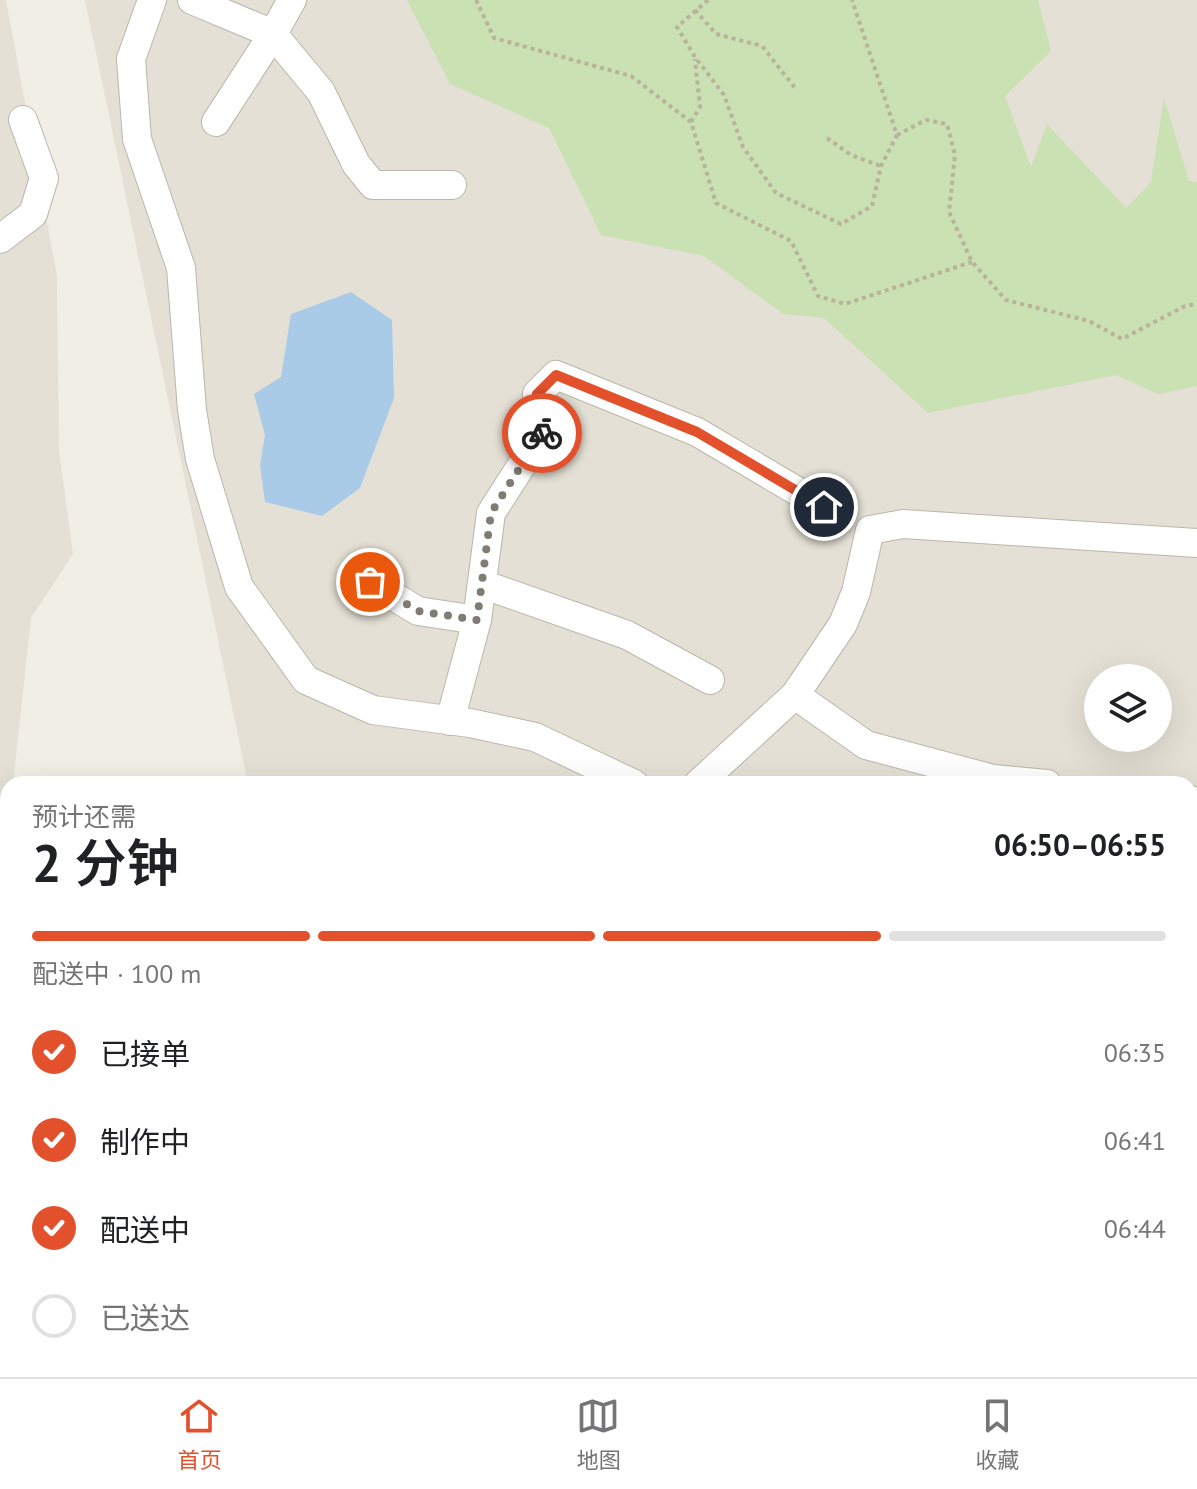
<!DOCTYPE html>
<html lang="zh">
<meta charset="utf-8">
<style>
body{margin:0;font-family:"PT Sans","Noto Sans SC",sans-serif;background:#f6f6f6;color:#202124;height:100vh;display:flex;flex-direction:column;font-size:30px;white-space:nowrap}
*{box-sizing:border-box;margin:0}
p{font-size:26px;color:#757577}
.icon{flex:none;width:44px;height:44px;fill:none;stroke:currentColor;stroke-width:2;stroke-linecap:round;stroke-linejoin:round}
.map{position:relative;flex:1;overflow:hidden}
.panel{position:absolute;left:0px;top:776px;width:1198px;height:602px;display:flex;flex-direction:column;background:#fff;border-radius:24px 24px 0 0;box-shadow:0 8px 32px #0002}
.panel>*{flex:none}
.buttons{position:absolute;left:1084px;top:664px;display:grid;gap:16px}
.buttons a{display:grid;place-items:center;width:88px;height:88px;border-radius:50%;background:#fff;box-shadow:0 8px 32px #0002;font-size:40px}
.pin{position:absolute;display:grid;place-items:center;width:68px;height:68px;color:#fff;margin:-34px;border:4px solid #fff;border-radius:50%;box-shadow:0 2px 8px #0007}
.courier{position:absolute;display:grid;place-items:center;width:80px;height:80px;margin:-40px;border:6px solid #e2512c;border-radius:50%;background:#fff;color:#222;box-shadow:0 2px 10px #0007}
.head em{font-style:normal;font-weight:600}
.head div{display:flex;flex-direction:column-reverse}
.head{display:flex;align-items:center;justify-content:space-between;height:136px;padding:0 32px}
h1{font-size:52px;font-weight:600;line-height:60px}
.bar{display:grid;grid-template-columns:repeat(4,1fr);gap:12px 8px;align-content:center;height:96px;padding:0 32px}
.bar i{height:10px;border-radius:6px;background:#e0e0e0}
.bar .current{background:#e2512c}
.bar p{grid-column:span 4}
ol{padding:0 32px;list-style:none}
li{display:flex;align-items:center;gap:24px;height:88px}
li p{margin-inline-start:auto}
li .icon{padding:8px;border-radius:50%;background:#e2512c;color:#fff;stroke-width:4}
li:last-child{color:#757577}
li i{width:44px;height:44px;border:4px solid #e0e0e0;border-radius:50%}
.tab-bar{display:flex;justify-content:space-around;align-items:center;height:112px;border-top:2px solid #e0e0e0;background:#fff;font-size:22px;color:#757577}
.tab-bar a{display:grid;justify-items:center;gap:4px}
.tab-bar .current{color:#e2512c}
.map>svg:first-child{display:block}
.residential{fill:#e4e0d5;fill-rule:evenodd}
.green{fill:#cae1b3}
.water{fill:#a9cbe8}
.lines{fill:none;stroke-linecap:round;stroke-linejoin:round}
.lane-casing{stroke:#bbb6aa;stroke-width:16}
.street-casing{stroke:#bbb6aa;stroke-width:30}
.path{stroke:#bbb29d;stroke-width:4;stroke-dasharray:4 4;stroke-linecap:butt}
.lane{stroke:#fff;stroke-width:14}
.street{stroke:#fff;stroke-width:28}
.done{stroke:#807c74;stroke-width:8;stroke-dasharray:0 14.4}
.route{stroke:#e2512c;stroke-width:10}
</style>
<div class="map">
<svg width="1197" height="1377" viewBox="0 0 1197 1377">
<rect width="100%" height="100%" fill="#f1eee6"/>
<g class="residential">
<polygon points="0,0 6,0 57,276 59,451 73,554 31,618 13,784 8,784 5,850 8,863 8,1370 162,1370 166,1377 173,1377 0,1377"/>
<path d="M85,0H1197V1377H540L535,1370H1190V784H248ZM1098,678H1158V738H1098Z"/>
<polygon points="327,1370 469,1370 471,1377 315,1377"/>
</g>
<polygon class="green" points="407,0 1038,0 1051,51 1005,96 1031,167 1047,124 1126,208 1151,182 1164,98 1189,181 1197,182 1197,386 1158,394 1116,375 928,413 824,318 783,314 704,256 601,235 549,128 450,84"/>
<polygon class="water" points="351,292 392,320 394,398 360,488 322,516 265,502 260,465 265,435 254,394 281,377 291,314"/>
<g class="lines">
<g class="lane-casing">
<polyline id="lane" points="0,895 8,896"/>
</g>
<g class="street-casing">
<g id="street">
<polyline points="152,0 131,59 137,139 181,268 192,410 200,459 239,587 306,680 373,710 470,723 535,737 634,784"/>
<polyline points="192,0 273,34 321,92 356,164 373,185 452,185"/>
<polyline points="216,122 273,34 292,0"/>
<polyline points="0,239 33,214 44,178 23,120"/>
<polyline points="370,582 418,611 477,620"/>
<polyline points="482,584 627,635 710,680"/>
<polyline points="795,695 866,745 993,779 1047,784"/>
<polyline points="450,721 477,620 491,513 543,432 537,394 556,375 697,432 824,507"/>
<polyline points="698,784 795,695 843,624 856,592 870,530 903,524 1197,543"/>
<polyline points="1190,800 1197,802"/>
<polyline points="1190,963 1197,964"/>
<polyline points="0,1242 8,1258"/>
<polyline points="63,1370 66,1377"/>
<polyline points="821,1370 825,1377"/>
</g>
</g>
<g class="path">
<polyline points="476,0 494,38 631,76 691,122 716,203 791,241 818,296 845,304 972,262"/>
<polyline points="708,0 677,27 695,57 724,95 743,147 776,193 841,224 872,206 881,166 897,135 852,0"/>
<polyline points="695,10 716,34 762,46 795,88"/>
<polyline points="691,122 700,107 695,59"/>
<polyline points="897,135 926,120 947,124 955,155 949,212 972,262 1006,300 1089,321 1122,339 1185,306 1197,304"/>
<polyline points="827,138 851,155 881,166"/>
</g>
<use href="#lane" class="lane"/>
<use href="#street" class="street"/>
</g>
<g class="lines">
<polyline class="done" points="370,582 418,611 477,620 491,513 542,433"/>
<polyline class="route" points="542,433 537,394 556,375 697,432 824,507"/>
</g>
</svg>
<div class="buttons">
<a><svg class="icon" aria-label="layers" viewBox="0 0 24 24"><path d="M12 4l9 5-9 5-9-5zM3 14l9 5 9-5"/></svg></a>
</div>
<div class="pin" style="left:370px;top:582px;background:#ea580c"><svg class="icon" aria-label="bag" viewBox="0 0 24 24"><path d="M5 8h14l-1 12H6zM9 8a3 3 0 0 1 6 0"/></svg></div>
<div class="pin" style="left:824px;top:507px;background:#1f2937"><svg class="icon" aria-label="home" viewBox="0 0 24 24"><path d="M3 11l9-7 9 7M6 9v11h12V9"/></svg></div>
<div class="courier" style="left:542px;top:433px"><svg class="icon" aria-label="bike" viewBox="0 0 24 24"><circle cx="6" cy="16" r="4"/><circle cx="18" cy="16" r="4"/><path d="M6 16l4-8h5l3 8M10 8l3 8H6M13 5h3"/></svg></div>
<section class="panel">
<div class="head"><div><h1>2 分钟</h1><p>预计还需</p></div><em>06:50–06:55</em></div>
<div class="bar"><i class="current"></i><i class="current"></i><i class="current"></i><i></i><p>配送中 · 100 m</p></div>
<ol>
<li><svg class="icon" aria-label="check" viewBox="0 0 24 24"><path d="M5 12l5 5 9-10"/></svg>已接单<p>06:35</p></li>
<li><svg class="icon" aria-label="check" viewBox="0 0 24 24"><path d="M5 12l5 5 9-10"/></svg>制作中<p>06:41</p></li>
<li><svg class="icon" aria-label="check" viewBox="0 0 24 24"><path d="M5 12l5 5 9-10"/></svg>配送中<p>06:44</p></li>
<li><i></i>已送达</li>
</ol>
</section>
</div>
<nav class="tab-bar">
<a class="current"><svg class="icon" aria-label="home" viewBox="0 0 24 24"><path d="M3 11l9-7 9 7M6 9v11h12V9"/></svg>首页</a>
<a><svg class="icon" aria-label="map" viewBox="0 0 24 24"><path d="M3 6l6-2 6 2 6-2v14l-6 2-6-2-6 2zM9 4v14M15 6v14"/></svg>地图</a>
<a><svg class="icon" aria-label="saved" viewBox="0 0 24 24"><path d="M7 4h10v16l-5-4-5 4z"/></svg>收藏</a>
</nav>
